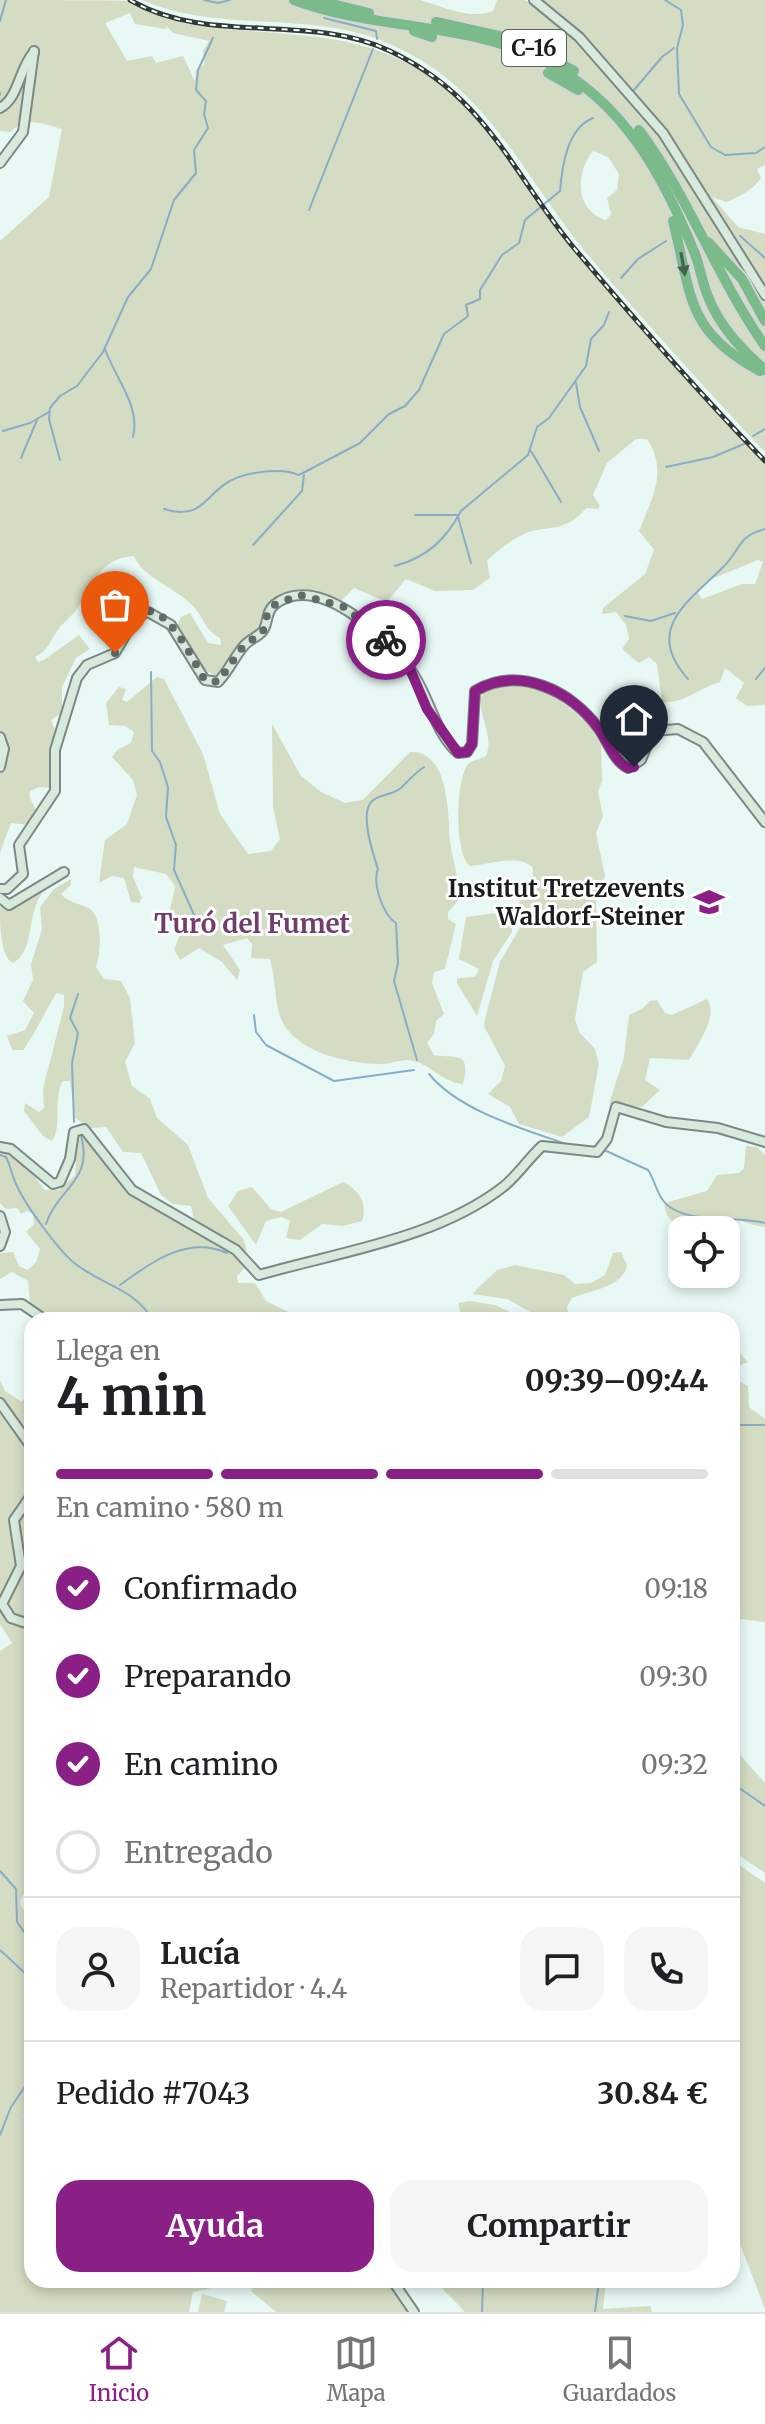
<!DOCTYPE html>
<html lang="es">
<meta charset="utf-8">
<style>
body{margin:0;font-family:Merriweather,serif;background:#f6f6f6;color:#202124;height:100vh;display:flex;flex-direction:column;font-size:30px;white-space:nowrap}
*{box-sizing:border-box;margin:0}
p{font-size:26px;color:#757577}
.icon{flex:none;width:44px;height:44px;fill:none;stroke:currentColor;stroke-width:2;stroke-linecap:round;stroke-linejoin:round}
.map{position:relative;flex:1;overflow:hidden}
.sheet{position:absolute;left:24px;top:1312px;width:716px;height:976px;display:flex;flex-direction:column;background:#fff;border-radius:24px;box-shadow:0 4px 12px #0003}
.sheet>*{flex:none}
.fabs{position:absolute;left:668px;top:1216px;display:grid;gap:16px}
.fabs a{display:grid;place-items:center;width:72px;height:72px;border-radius:16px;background:#fff;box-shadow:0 4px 12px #0003;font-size:40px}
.pin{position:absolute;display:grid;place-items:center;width:68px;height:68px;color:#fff;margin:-82px -34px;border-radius:50% 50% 50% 0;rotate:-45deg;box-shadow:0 0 8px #0007}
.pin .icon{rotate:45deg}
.courier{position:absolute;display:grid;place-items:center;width:80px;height:80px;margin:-40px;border:6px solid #8a2085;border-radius:50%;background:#fff;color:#222;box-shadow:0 2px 10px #0007}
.headline em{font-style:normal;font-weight:700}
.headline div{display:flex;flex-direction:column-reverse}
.headline{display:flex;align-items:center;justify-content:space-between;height:136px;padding:0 32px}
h1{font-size:52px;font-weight:700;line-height:60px}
.bar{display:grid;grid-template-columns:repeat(4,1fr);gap:12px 8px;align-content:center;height:96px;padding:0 32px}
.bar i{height:10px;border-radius:6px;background:#e0e0e0}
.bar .on{background:#8a2085}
.bar p{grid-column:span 4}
.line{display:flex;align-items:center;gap:20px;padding:0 32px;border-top:2px solid #e0e0e0}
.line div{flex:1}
.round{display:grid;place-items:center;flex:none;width:84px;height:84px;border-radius:24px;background:#f6f6f6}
ol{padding:0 32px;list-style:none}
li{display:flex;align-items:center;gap:24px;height:88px}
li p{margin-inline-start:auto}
li .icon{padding:8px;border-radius:50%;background:#8a2085;color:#fff;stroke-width:4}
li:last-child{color:#757577}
li i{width:44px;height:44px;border:4px solid #e0e0e0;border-radius:50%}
.action{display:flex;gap:16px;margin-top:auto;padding:16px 32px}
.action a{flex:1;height:92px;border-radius:24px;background:#8a2085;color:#fff;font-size:32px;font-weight:700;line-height:92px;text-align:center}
.action a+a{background:#f6f6f6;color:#202124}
.tabs{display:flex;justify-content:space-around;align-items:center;height:112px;border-top:2px solid #e0e0e0;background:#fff;font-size:22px;color:#757577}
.tabs a{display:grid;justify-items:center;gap:4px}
.tabs .on{color:#8a2085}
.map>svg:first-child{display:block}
.green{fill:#d4dcc3;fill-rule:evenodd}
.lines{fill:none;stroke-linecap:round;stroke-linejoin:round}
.stream{stroke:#8aadc6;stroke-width:2}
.secondary-casing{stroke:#7b8986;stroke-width:12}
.highway-casing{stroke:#d5d6d6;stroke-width:14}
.secondary{stroke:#d7eadc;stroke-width:8}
.highway{stroke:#7aba8b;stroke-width:10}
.rail-casing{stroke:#313937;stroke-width:5}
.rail{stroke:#fff;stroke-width:2;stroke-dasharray:6;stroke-linecap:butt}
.oneway{fill:#44644e}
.done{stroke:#616b69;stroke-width:8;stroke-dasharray:0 14.4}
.route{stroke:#8a2085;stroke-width:10}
.labels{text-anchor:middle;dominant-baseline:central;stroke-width:6;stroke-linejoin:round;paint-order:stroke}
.shield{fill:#fff;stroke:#5d6261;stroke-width:2}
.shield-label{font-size:22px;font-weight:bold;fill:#181e1d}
.poi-label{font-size:24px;font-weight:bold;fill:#181e1d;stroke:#fff;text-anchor:end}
.neighbourhood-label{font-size:26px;font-weight:bold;fill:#723d6d;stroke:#fff}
</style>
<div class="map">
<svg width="765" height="2312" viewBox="0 0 765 2312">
<rect width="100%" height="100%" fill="#e8f9f5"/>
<g class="green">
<path d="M0,0C21,0 114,0 127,1C151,12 174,23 201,26C281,37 358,28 429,76C484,113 512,172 553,223C619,307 692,387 765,464V705L747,706L736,698L744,683L725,668L720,682C698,688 685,704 662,702L657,664L649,657L639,663L622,649L629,639L626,625L616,612L602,614L603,608L645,574L654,550L639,531C651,500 669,472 647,439H636L607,463L593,495L600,506L598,509L586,508C571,527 557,527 536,530C520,533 497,550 487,561L490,578L473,590L435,591L406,579L387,602L354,588L341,601L309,593L271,603L260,630L217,677L204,669L177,626L181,617L190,613L208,643L221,645L220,638C204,630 204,617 192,605C176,588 143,578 134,556C100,558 94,583 78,607C73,616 64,621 58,630C49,642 49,650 35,657L38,662L44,660L79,635L90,649L76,658L62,687V713L51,720L55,730L50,788L39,787L30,791V798L36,810L29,825L11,823L0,853V241L49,197L62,129C42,123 24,116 11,132L0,131ZM130,13L135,24L166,29V26L173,33L209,41L203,51L204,65L196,70L195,81L183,56L156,63L152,56L127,61L105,23ZM758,560L763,562L755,584H742L702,599L697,591L709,580Z"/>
<path d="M142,0H420C445,7 468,20 493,11L497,0H523L535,4L541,0H765V165L757,169L761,178C755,188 738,198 726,202L712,197L738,227L765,234V452C703,386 641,318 583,249C518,168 484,80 380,40C303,11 218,33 142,0ZM593,151L608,157L619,174L617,190L607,198L611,214L606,220C575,211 575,172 593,151Z"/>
<path d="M157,677L164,679L203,754L220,814L248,854L271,851L280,839L273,808L272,724L301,776L321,792L345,803L363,800L410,752C450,750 448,816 450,841C452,859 460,878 458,897C457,904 452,908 448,912V919L456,924L445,969L434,972L432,983L444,1014L436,1021L434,1034L427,1043L434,1055C454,1059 472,1049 463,1084C442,1083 430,1062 408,1060C398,1060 388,1065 377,1064C346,1063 295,1052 281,1019C274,1001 276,979 270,959L251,958L252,944L247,938L223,945L240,970L237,980L222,962L199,948L180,960L174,950L180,934C164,912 171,912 175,886L166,874L134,867L133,877L142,898L139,903L131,902L124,878L112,876L99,883L105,840L127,824L137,795L133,780L112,757L117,750L131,743L134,732L125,726L109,725L106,703L119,687L126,689L122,700L127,702Z"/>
<path d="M515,685L545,690L573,710L592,729L601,746L602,781L598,792L603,816L596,833L605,876L596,896L597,962L583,972L575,1019L579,1032L595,1049L599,1064L589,1117L562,1137L519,1124L510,1107L488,1094L501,1081L505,1066L484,1026L485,1019L500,962L521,926L519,895L532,887L533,868C519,853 488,865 470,866C454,854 455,778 469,763C473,760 481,759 486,756C494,736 480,720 480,698L487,690Z"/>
<path d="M71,879V885L61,894C68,903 80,903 90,909C103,918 101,954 96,967L104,979L121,981L130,998L135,1043L125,1062L132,1086L150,1099L157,1118L188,1145L208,1198L244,1240L247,1253L194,1220L191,1206L173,1204L161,1195L141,1153L123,1152L106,1127L91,1128L75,1118L70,1081H63C52,1100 63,1124 52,1141L43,1136L24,1111L25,1103L39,1112L44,1108L43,1089L64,1006V995L57,993C53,996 33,1038 23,1050H12L7,1036L25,1030L34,1013L23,1001L33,980L31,964L42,929L40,907L54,889Z"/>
<path d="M46,888C24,913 37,949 13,963C0,957 0,924 0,907L10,908Z"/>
<polygon points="512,911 512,932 493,961 477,1016 457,983 457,978 475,977 479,969 459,959 466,917"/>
<path d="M707,999C719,1015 698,1044 689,1060L650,1058L645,1080L660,1090L642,1107L609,1104L624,1057L629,1015L642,1009L650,1001L657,1000L665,1013L672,1015Z"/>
<path d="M81,1130L106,1158L124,1190L242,1261L245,1268L237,1276L238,1283H255L266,1301L305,1320H49L30,1304L28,1281L12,1272L0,1279V1253L13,1252L19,1266L28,1270L36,1262L40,1249L26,1232L34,1224L33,1214L27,1211L21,1214L17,1208L6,1209L0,1203V1150C21,1157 32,1173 45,1190H59L75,1175L78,1136Z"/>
<path d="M746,1146L757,1147L765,1155V1227C754,1226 744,1221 734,1220C714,1217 692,1246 671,1220C666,1214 664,1210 665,1203L707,1191L717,1175L739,1173L744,1168Z"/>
<path d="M343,1182C359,1190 368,1203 362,1221L343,1226L322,1224L300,1240L286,1238L290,1221L281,1217L266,1221L256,1245L228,1206L238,1191L252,1187L271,1209L281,1212Z"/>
<path d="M621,1252L627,1265C623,1288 590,1290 572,1298L567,1307L569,1316L541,1318L507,1299L472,1294L497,1270L515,1265L564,1275L575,1284L591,1283L605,1275L613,1253Z"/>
<polygon points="469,1301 495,1305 527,1320 463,1320 458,1303"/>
<polygon points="732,1344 748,1362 738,1366 735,1379 748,1386 749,1407 765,1419 765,1622 732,1618"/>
<path d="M32,1360V1876L20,1902L32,1928V2107L23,2116L32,2123V2280H387L407,2312H276L251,2291L254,2289L230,2284L193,2292L189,2312H0V1651L12,1643L0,1624V1380L5,1391L22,1402C30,1392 23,1375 32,1360Z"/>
<polygon points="732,1746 765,1783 765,1873 732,1851"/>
<polygon points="732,1860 765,1883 765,2309 732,2223"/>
<polygon points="434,2280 606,2280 603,2309 650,2306 652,2312 465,2312"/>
<polygon points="202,2294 227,2301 224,2312 198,2312"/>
</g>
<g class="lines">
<g class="stream">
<polyline points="204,0 218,3 230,0"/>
<polyline points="665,0 681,10 683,25 677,48 679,94 711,147 725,155 756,153 765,147"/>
<polyline points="324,18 376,31 377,39"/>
<polyline points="0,21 6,0"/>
<polyline points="634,90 662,57 674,48"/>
<polyline points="0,93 0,95"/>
<polyline points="309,210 373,49"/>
<polyline points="740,236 765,258"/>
<polyline points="621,278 638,259 666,241"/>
<path d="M105,349C114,376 141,406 133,437"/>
<polyline points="576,383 580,407 599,451"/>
<polyline points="3,431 30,423 49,412"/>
<polyline points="753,436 765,429"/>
<polyline points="531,451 561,502"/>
<polyline points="21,458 37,420"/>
<polyline points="60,460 49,419 50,408 60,396 77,386 103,352 128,297 151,269 174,200 196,173 194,150 208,128 204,114 206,101 196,90 198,70 213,38"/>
<polyline points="666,467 713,457 744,444"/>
<path d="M164,509C203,521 205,494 230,481C245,472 284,467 298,475L303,473L360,443L389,414L405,406L419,390L444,334L468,316L466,305L480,299V290L502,255L519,243L525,220L560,191C562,167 567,128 593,118"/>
<polyline points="415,515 457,515"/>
<polyline points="458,517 471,563"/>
<polyline points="253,545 302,491 304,475"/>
<path d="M395,566C428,557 446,539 461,511L528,455L537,427L549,418L586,366L591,339L604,325L609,312"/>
<polyline points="625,616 651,621 675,613"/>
<polyline points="151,672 152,751 160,762 168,787 166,817 176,845 174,870 200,928"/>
<path d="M688,679C641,627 693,599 726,564C742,546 739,536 765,529"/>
<polyline points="756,679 765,668"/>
<polyline points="254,1015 256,1032 266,1045 334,1081 414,1070"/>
<path d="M417,1060L394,981L398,963L396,923C383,915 372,883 378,869C373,854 359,813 372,801C380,794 393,795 401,788C409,780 414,774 424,767"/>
<path d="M429,1074C460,1112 527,1130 572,1146"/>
<polyline points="74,1122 72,1063 78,1033 70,1018 78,994"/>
<path d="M602,1149L648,1170C654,1179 656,1190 662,1199C680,1226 737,1215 765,1223"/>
<path d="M0,1155L6,1157C11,1166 12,1177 17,1186C26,1206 57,1248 73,1262C102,1286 132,1286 153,1320"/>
<path d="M46,1224C58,1188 94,1181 81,1135"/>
<path d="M120,1285C152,1262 187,1235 227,1253"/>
<polyline points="732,1425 765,1425"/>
<polyline points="732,1783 765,1806"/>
<polyline points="0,1871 16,1889 17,1922 32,1943"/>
<polyline points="0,1950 27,1975 32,1992"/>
<polyline points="0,2135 11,2107 28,2082 32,2035"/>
<polyline points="482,2312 483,2280"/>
<polyline points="595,2312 599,2281"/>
</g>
<g class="secondary-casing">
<g id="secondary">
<polyline points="534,0 579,37 663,133 765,295"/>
<path d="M0,108C19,98 19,68 34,52"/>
<polyline points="0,163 23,132 34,51"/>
<polyline points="0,737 4,749 0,767"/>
<path d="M0,889H7L23,874L19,845L55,791V750L77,678L87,665L115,653L136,617L148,612L171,625L205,680L218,682C228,672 234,658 243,647C248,640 256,638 262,632C269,624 265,613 274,605C317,570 386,637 410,669C429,694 434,732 458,753L467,752L472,744L475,691C519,665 572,691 599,729C608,742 614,761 628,768L641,760L653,731L678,729L703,742L765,822"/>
<polyline points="0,898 9,905 64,872"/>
<path d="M0,1147L11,1149L53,1184L60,1182L70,1159L74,1132L84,1129L132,1190L236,1250L259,1275C338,1252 436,1239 503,1187C518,1175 528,1159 542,1146L597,1152L607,1139L616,1107L666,1122L718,1128L765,1142"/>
<polyline points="0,1216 5,1232 0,1246"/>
<polyline points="0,1305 22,1304 45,1320"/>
<polyline points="0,1403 32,1448"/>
<polyline points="32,1494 14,1520 21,1566 2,1604 11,1618 32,1625"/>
<polyline points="392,2280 414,2312"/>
</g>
</g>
<g class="highway-casing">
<g id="highway">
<path d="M294,0C376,31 467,21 546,62C624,102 663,175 695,254C700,267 702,281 707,294C719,326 740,348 765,370"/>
<polyline points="315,0 369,13"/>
<polyline points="436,22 513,39 574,71"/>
<polyline points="414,31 432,37"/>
<polyline points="548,73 578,90"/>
<path d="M639,130C688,195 717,278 765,346"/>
<path d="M673,221C692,295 685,331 760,371"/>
<polyline points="708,242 742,279 765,321"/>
</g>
</g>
<use href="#secondary" class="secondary"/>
<use href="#highway" class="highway"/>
<g class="rail-casing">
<path id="rail" d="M130,0C209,46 308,12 390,51C487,97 511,172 574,248C636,321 699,393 765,461"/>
</g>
<use href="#rail" class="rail"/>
</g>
<defs><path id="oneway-solid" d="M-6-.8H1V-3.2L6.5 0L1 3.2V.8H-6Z" transform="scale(2)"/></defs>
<use class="oneway" href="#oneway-solid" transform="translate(683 264) rotate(80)"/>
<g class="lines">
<path class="done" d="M115,653C122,641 127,624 138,615C165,594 195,666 205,680L218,682L242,648L263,631L267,615L274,605L300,595L344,607L386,640"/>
<path class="route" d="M386,640L410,669L427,709L458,753L467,752L472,744L475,691C519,665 572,691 599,729C608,742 614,761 628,768L634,767"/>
</g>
<defs>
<g id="school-bare" transform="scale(2.4)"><path d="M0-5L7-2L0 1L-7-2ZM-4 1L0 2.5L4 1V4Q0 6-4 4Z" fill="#8a2085" stroke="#fff" stroke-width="2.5" paint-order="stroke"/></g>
</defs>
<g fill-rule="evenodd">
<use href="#school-bare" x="709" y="902"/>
</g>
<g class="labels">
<rect class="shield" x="502" y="30" width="64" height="36" rx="6"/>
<g class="shield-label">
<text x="534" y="48">C-16</text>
</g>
<g class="poi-label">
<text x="685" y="888">Institut Tretzevents<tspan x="685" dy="28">Waldorf-Steiner</tspan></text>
</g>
<g class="neighbourhood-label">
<text x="252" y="923">Turó del Fumet</text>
</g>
</g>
</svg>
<div class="fabs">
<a><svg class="icon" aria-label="locate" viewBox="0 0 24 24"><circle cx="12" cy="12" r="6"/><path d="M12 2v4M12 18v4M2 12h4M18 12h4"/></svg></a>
</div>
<div class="pin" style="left:115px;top:653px;background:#ea580c"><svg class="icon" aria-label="bag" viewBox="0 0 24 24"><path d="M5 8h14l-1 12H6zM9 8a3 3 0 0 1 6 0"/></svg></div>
<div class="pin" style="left:634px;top:767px;background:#1f2937"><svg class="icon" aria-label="home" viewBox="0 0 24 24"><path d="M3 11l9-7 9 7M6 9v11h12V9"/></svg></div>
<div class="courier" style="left:386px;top:640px"><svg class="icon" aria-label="bike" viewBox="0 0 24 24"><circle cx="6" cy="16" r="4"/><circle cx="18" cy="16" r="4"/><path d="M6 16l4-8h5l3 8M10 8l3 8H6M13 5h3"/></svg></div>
<section class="sheet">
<div class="headline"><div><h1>4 min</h1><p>Llega en</p></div><em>09:39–09:44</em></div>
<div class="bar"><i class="on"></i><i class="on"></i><i class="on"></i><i></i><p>En camino · 580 m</p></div>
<ol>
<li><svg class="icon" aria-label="check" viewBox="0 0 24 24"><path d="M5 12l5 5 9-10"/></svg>Confirmado<p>09:18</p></li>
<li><svg class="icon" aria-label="check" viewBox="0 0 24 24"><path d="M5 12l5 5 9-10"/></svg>Preparando<p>09:30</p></li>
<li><svg class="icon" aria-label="check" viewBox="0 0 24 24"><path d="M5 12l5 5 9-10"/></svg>En camino<p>09:32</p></li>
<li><i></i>Entregado</li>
</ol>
<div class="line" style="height:144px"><a class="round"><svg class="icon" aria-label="person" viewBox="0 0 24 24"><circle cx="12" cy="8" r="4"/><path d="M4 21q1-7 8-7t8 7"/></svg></a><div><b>Lucía</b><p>Repartidor · 4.4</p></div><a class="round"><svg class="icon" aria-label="chat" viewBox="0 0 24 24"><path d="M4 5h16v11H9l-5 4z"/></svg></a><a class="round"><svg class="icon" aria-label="phone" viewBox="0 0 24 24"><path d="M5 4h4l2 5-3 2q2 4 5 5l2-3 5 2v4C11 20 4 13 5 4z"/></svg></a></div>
<div class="line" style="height:104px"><div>Pedido #7043</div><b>30.84 €</b></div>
<div class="action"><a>Ayuda</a><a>Compartir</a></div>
</section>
</div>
<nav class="tabs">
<a class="on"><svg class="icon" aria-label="home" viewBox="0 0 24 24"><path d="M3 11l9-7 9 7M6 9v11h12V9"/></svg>Inicio</a>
<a><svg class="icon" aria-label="map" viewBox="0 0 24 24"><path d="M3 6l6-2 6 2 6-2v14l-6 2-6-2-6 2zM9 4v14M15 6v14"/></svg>Mapa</a>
<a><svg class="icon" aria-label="saved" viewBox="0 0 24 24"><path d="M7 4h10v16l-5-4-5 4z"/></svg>Guardados</a>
</nav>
